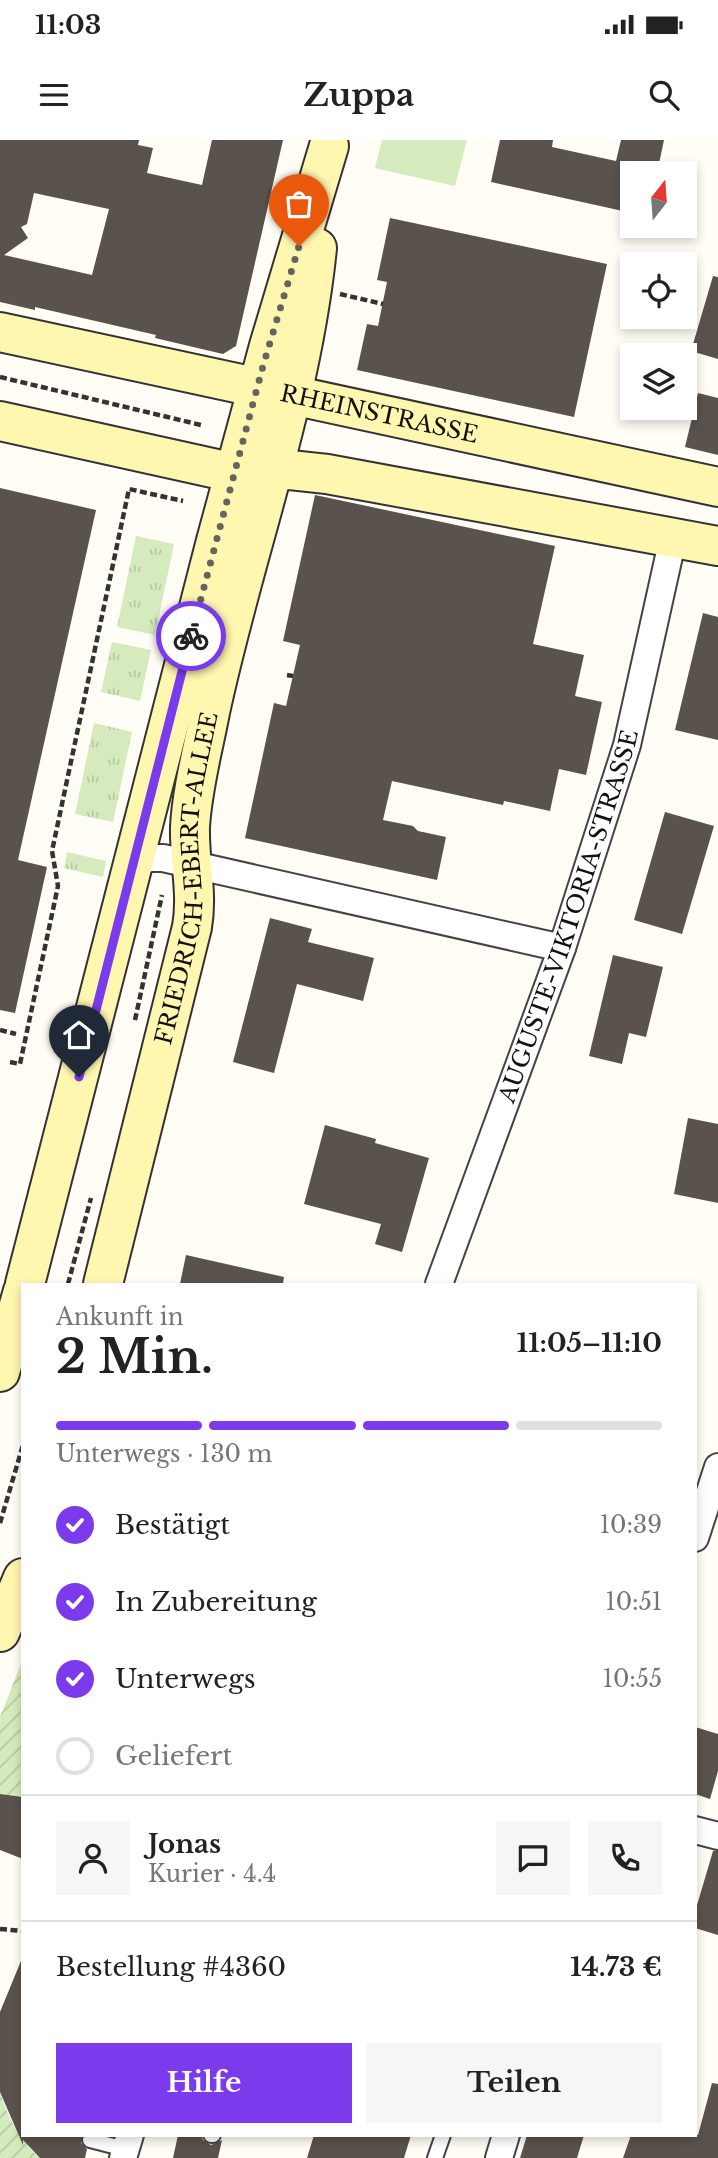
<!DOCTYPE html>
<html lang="de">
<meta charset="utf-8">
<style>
body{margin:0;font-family:"Libre Baskerville",serif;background:#f6f6f6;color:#222;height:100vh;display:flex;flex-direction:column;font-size:26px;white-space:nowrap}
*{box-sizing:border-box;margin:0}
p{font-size:23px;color:#767676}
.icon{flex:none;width:38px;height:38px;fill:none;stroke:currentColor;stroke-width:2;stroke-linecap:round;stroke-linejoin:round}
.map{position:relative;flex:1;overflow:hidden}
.panel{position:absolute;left:21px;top:1143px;width:676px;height:854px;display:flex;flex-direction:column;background:#fff;border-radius:0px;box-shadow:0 4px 10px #0003}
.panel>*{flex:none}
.needle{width:46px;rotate:17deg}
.tools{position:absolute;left:620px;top:21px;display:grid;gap:14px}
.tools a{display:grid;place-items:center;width:77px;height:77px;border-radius:0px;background:#fff;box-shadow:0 4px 10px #0003;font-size:35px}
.pin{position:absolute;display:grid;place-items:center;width:60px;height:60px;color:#fff;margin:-72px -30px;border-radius:50% 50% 50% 0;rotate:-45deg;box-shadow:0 0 7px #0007}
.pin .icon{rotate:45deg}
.courier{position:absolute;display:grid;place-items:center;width:70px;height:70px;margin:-35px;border:5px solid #7c3aed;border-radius:50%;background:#fff;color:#222;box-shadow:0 2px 9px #0007}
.head em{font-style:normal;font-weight:700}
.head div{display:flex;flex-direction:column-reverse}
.head{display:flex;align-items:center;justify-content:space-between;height:119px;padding:0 35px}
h1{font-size:46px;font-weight:700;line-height:52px}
.bar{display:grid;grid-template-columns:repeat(4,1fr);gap:10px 7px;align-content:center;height:84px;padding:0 35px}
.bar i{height:9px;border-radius:5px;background:#e0e0e0}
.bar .current{background:#7c3aed}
.bar p{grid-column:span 4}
.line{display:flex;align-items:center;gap:18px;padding:0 35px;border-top:2px solid #e0e0e0}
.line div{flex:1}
.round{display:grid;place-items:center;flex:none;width:74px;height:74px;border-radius:0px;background:#f6f6f6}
ol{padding:0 35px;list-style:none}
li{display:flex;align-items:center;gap:21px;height:77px}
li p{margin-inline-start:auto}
li .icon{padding:7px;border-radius:50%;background:#7c3aed;color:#fff;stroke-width:4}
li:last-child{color:#767676}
li i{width:38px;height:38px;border:4px solid #e0e0e0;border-radius:50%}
.primary-button{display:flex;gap:14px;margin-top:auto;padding:14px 35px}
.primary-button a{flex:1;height:80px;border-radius:0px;background:#7c3aed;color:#fff;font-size:28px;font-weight:700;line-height:80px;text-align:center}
.primary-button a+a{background:#f6f6f6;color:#222}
.status{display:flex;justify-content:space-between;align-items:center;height:49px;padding:0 35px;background:#fff;direction:ltr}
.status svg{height:19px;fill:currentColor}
header{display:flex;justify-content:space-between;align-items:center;height:91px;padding:0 35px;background:#fff;font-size:32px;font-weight:700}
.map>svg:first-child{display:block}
.grass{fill:url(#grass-tufts)}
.park{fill:#d5ebbd}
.garden{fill:url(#garden-furrows)}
.building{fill:#5a524d;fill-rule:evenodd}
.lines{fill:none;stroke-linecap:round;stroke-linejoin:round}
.lane-casing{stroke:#444;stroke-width:18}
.street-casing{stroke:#444;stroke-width:30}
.secondary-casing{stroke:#333;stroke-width:42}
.path{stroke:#333;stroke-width:4.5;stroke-dasharray:7 3.5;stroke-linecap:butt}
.lane{stroke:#fff;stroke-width:14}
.street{stroke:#fff;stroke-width:26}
.secondary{stroke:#fff6b0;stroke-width:38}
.done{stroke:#646461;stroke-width:7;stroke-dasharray:0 12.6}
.route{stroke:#7c3aed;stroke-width:9}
.labels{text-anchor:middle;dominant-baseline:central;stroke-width:7;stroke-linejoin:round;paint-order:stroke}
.street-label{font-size:23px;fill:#111;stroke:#fff}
</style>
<div class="status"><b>11:03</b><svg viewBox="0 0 49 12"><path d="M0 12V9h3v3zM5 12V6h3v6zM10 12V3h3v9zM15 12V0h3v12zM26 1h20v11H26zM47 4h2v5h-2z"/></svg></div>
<header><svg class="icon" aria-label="menu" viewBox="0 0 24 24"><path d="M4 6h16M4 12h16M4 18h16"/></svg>Zuppa<svg class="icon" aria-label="search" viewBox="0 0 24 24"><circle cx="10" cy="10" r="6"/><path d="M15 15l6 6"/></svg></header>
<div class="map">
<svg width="718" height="2018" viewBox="0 0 718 2018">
<defs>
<pattern id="grass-tufts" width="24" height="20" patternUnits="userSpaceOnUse" patternTransform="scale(1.75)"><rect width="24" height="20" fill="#d5ebbd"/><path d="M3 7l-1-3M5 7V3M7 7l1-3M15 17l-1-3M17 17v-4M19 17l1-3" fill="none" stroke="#b6c8a1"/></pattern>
<pattern id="garden-furrows" width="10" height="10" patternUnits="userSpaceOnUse" patternTransform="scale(1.75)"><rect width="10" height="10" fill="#d5ebbd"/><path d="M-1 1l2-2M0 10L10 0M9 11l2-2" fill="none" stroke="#b6c8a1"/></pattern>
</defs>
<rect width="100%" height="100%" fill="#fffdf5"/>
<g class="grass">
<polygon points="136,396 174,404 155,495 117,487"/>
<polygon points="112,502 151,510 140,561 101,552"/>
<polygon points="94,583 132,592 113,682 75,674"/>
<polygon points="67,712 106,721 103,737 64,728"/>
</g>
<polygon class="park" points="382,0 467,0 455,46 375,28"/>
<g class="garden">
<polygon points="21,1524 23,1524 23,1657 0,1654 0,1577"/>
<path d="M0,1952C8,1977 19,2001 40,2018H0Z"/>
</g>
<g class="building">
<path d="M0,0H139L138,5L153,8L147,33L202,45L212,0H283L236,206L223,214L155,198L156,195L35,167V170L0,162ZM34,53L109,69L92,135L4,115L28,98L21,87L27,84Z"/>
<polygon points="500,0 553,0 552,7 616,21 621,0 664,0 657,33 632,33 632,73 491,42"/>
<polygon points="390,78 607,124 574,277 357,230 367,184 378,186 387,142 377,140"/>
<polygon points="713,136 718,137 718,219 691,211"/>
<polygon points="698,253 718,258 718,315 685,307"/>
<polygon points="0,348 96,370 18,720 47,727 15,873 0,870"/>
<polygon points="315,355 555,406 533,504 584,515 575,556 602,562 586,635 559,629 550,671 504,661 503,665 392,641 383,680 413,686 418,691 446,697 437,740 245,698 274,563 286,566 300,505 283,501"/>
<polygon points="703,473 718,477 718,600 675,590"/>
<polygon points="665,672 714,686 682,794 634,780"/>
<polygon points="270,778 312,789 308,802 374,818 363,861 297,844 274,933 233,922"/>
<polygon points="613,815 663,827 646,897 629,893 622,924 589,916"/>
<polygon points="688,978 718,984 718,1063 674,1054"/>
<polygon points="325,985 376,999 375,1003 429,1018 402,1112 375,1104 381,1084 304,1064"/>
<polygon points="186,1115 284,1137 283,1144 180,1144"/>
<polygon points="695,1587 718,1594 718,1631 710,1659 695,1654"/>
<polygon points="0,1654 23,1657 23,1719 0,1710"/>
<polygon points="713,1711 718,1711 718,1795 695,1788 695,1772"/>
<polygon points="23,1816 23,1995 82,1995 81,2003 87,2009 85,2018 40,2018 23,2000 23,2005 0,1952 0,1872"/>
<polygon points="712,1943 718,1944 718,2018 623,2018 631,1995 698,1995"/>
<polygon points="178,1995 201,1995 203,2000 211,2005 222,2000 218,2018 173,2018"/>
<polygon points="314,1995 411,1995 404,2018 307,2018"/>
<polygon points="527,1995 584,1995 577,2018 520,2018"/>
</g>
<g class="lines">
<g class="lane-casing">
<g id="lane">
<polyline points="211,1995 213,1995"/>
<polyline points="90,2000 125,2009"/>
<polyline points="435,2018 443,1995"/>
</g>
</g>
<g class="street-casing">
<g id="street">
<polyline points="134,725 149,718 163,718 562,808"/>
<path id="s1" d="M439,1144L562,808L627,605L673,398"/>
<polyline points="695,1398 718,1327"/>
<polyline points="695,1690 718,1696"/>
<polyline points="123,2018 130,1995"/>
<polyline points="499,2018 506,1995"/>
</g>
</g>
<g class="secondary-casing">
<g id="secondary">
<path id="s2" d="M0,192L718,347"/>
<polyline points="0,281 235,333 290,330 327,334 718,406"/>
<polyline points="25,1144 216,401 269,206 329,6"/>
<path id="s3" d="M103,1144L192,787C198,753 189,721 190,687C192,649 203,609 210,572C243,417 301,267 317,108"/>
<polyline points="0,1232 23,1151"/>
<polyline points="0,1492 23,1438"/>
</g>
</g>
<g class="path">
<polyline points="340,154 383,164"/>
<polyline points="0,237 201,285"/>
<polyline points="287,535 293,536"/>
<polyline points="135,880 162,755"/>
<polyline points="0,890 16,894"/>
<polyline points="10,922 20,924 58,746 52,711 129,349 183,361"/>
<polyline points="68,1144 91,1058"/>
<polyline points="0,1383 23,1305"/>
<polyline points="0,1789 23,1791"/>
</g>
<use href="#lane" class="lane"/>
<use href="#street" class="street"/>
<use href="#secondary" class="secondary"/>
</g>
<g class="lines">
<polyline class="done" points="191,496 263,226 299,106"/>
<polyline class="route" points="79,937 191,496"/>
</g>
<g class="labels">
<g class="street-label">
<text stroke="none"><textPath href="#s2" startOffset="388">RHEINSTRASSE</textPath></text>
<text stroke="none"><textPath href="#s3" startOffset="416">FRIEDRICH-EBERT-ALLEE</textPath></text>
<text stroke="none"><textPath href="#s1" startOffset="390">AUGUSTE-VIKTORIA-STRASSE</textPath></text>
</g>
</g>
</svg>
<div class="tools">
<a><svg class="needle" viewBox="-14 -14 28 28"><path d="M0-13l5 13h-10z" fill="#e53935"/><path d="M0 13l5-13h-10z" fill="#767676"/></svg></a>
<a><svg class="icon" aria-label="locate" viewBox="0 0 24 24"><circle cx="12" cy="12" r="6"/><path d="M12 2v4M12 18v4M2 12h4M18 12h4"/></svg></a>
<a><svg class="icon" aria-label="layers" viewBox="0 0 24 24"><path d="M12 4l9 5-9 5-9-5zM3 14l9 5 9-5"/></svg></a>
</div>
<div class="pin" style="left:299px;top:106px;background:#ea580c"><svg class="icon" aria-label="bag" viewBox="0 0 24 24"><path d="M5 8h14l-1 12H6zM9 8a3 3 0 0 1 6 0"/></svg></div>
<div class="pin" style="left:79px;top:937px;background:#1f2937"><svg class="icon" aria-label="home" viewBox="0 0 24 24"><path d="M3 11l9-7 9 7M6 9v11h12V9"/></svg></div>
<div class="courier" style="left:191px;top:496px"><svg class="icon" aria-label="bike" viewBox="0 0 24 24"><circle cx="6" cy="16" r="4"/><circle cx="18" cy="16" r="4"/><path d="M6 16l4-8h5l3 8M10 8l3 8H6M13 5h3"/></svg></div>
<section class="panel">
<div class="head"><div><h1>2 Min.</h1><p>Ankunft in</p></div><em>11:05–11:10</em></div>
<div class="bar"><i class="current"></i><i class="current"></i><i class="current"></i><i></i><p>Unterwegs · 130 m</p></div>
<ol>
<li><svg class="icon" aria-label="check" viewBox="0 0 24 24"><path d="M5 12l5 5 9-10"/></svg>Bestätigt<p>10:39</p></li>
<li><svg class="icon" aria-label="check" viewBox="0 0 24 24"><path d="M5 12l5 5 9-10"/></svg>In Zubereitung<p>10:51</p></li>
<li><svg class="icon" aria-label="check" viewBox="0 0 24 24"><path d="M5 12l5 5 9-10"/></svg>Unterwegs<p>10:55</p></li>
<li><i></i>Geliefert</li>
</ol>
<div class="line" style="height:126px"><a class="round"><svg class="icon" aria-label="person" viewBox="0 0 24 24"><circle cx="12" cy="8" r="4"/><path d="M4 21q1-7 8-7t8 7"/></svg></a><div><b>Jonas</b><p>Kurier · 4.4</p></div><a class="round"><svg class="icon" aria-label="chat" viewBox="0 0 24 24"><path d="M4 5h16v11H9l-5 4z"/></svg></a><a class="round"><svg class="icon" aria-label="phone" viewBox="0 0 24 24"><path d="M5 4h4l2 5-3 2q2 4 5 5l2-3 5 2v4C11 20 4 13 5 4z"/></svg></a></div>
<div class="line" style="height:91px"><div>Bestellung #4360</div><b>14.73 €</b></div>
<div class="primary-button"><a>Hilfe</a><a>Teilen</a></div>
</section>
</div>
